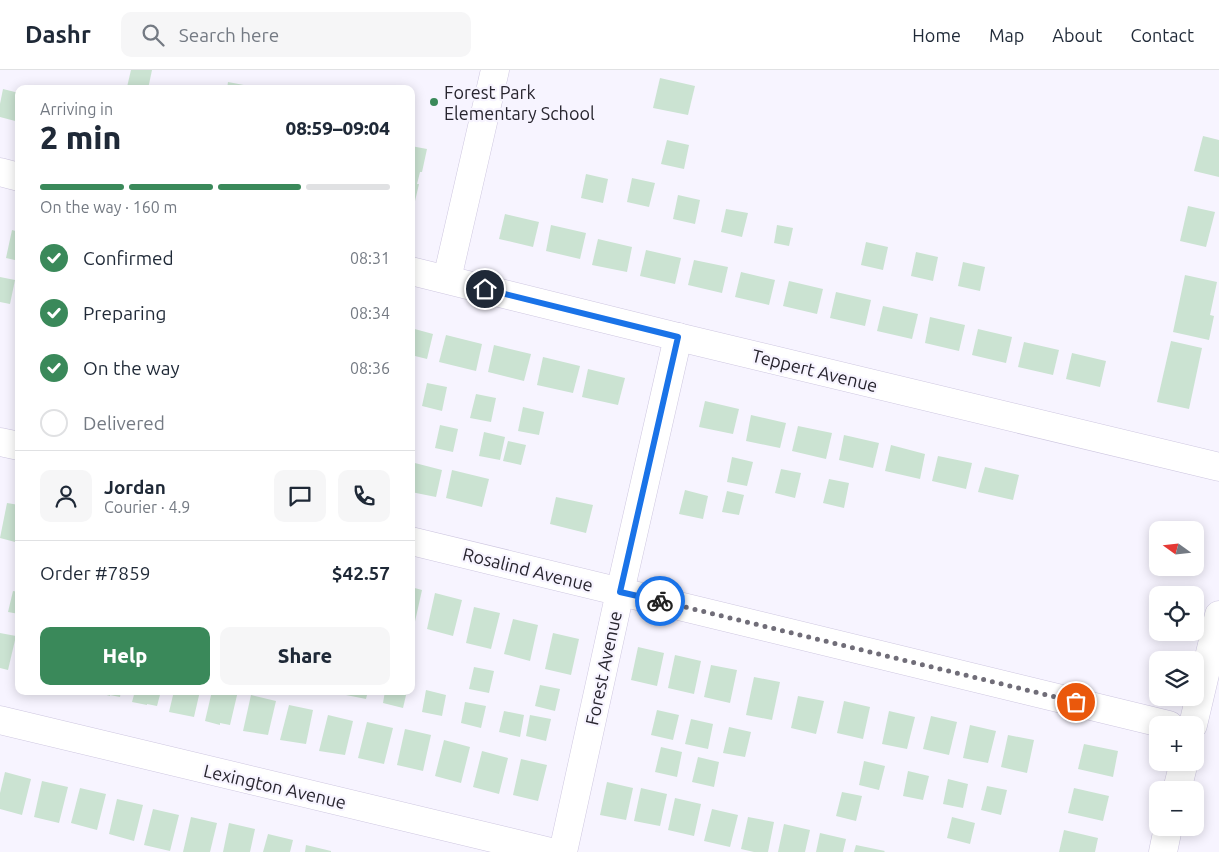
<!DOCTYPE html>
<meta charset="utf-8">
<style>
body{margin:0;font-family:Ubuntu,sans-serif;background:#f6f6f7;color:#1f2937;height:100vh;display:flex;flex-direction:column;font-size:19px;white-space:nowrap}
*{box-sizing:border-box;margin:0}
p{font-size:16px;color:#747a83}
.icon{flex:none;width:28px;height:28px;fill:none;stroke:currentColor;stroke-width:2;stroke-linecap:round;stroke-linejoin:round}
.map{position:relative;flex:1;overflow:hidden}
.sheet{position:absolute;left:15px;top:15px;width:400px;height:610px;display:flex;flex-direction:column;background:#fff;border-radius:10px;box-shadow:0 2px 12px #0003}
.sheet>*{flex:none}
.needle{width:32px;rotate:285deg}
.tools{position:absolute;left:1149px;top:451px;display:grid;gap:10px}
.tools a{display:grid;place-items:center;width:55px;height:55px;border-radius:10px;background:#fff;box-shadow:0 2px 12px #0003;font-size:25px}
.pin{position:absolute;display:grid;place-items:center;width:42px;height:42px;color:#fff;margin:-21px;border:2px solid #fff;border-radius:50%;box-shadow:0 1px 5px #0007}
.courier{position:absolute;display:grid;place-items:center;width:50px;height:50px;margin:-25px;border:4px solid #1a73e8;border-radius:50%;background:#fff;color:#222;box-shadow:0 1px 6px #0007}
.head em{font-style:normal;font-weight:800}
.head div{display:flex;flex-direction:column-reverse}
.head{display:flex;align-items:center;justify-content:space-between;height:85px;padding:0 25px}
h1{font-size:32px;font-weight:800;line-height:38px}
.bar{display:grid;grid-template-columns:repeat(4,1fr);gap:8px 5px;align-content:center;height:60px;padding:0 25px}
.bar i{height:6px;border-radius:4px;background:#e0e1e3}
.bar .on{background:#3a895a}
.bar p{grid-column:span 4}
.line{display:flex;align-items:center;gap:12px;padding:0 25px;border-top:1px solid #e0e1e3}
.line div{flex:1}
.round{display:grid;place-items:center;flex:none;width:52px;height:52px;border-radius:10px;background:#f6f6f7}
ol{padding:0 25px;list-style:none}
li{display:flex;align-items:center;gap:15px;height:55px}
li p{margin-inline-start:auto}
li .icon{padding:5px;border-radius:50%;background:#3a895a;color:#fff;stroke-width:4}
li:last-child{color:#747a83}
li i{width:28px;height:28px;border:2px solid #e0e1e3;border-radius:50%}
.action{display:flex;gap:10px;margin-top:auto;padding:10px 25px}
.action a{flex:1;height:58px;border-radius:10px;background:#3a895a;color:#fff;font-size:20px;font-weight:800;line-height:58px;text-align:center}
.action a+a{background:#f6f6f7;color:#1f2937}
header{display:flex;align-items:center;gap:30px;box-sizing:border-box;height:70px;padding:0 25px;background:#fff;border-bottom:1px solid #e0e1e3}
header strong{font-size:24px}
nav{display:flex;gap:28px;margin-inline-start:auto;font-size:18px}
.search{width:350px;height:45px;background:#f6f6f7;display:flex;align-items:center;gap:12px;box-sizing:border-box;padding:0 18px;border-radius:10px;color:#747a83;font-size:19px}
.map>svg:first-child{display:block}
.building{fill:#cbe3d2}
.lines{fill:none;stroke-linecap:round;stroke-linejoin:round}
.minor-casing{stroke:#cec7e0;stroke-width:29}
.minor{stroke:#fff;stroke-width:28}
.done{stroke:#706d78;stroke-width:5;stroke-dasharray:0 9}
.route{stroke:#1a73e8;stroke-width:6}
.poi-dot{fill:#3a895a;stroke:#f7f4ff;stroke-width:2}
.labels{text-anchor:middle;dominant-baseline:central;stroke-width:4.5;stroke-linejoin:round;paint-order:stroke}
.poi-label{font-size:18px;fill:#28252f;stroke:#f7f4ff;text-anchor:start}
.street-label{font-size:18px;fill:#28252f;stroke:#f7f4ff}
</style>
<header>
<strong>Dashr</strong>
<div class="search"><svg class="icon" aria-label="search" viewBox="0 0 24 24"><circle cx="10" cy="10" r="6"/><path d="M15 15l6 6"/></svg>Search here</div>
<nav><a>Home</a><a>Map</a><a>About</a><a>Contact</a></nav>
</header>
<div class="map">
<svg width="1219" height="782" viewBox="0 0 1219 782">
<rect width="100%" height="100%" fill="#f7f4ff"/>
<g class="building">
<polygon points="131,0 152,0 148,19 136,19 127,17"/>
<polygon points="660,8 695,16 688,45 653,38"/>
<polygon points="228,12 249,16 248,19 227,19"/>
<polygon points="3,19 19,23 19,52 0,47 0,34"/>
<polygon points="1203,66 1219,70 1219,107 1194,101"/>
<polygon points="667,70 689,75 684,99 661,94"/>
<polygon points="411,76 427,79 422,102 420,102 417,114 419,114 412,144"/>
<polygon points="586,104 608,109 603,133 581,128"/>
<polygon points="632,108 655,113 649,137 627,132"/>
<polygon points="678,125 700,130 695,154 673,149"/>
<polygon points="1188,136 1215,142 1206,177 1180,171"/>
<polygon points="726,139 748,143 742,167 721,162"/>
<polygon points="505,144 539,152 533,177 499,169"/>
<polygon points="551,155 586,163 580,189 546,181"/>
<polygon points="777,155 793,158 789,176 774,173"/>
<polygon points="12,160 19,162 19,191 6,188"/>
<polygon points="598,169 632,177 627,202 592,195"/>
<polygon points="866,172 888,177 883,200 861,195"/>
<polygon points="646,180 681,188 675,214 640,206"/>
<polygon points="916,182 938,187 933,211 911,206"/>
<polygon points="694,190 728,197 722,223 688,215"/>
<polygon points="963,192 985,197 980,221 958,216"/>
<polygon points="741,202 775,210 769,235 735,227"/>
<polygon points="1185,205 1217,212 1210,245 1214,246 1209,270 1173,262"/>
<polygon points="0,207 15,210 10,234 0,232"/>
<polygon points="789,211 823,219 817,244 783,236"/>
<polygon points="836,222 871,230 865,256 830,248"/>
<polygon points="883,236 918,244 912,269 877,261"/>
<polygon points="930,247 965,255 959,281 925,273"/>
<polygon points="411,258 433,264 427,289 411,285"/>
<polygon points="978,259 1012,267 1006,293 972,285"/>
<polygon points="446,265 482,274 476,301 439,292"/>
<polygon points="1171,271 1202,278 1189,339 1157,332"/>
<polygon points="1024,272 1059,280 1053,305 1018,297"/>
<polygon points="494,275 531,284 524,311 488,302"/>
<polygon points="1072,283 1106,291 1100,317 1066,309"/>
<polygon points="543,287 580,296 573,323 537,315"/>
<polygon points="588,299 625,308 618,335 582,327"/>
<polygon points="427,313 447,317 442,341 422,336"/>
<polygon points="476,324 496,328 491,352 470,348"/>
<polygon points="705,331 739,339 733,364 699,357"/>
<polygon points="523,337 544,342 539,365 518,361"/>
<polygon points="751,345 786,353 780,378 746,371"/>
<polygon points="440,355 458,359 453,382 435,378"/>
<polygon points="798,356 832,363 826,389 792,381"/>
<polygon points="484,362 505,367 500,390 479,386"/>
<polygon points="844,365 879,373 873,398 839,390"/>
<polygon points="508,371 526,375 521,395 503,391"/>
<polygon points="891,375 925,384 920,409 885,401"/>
<polygon points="938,386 972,393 966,419 932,411"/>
<polygon points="732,387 753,392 747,416 727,412"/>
<polygon points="411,392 442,400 436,427 411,422"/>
<polygon points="985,397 1019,405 1013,430 978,422"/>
<polygon points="781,399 801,403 795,428 775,423"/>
<polygon points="452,400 489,409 482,437 446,428"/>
<polygon points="829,409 849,413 844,438 823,433"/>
<polygon points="685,420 708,426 703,449 679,444"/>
<polygon points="727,421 744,425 739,445 722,442"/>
<polygon points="556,427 593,435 586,463 550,454"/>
<polygon points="7,433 19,435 19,473 0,468"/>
<polygon points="411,517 422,520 414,556 411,555"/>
<polygon points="13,521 19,522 19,544 8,542"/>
<polygon points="435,523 462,530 453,566 427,559"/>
<polygon points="474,537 500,543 491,579 466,573"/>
<polygon points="513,549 538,555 530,591 504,584"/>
<polygon points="0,563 16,566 8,600 0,598"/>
<polygon points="553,563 579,569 571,605 545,599"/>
<polygon points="638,577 664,583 657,616 631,610"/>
<polygon points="675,585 701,591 694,624 668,618"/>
<polygon points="711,595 737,600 730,633 704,627"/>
<polygon points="474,597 494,601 489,623 469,619"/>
<polygon points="754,607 780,612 772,650 746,645"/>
<polygon points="540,615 560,619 555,641 535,636"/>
<polygon points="426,620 446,625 442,646 422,642"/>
<polygon points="93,621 121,621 120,627 110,625 110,626"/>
<polygon points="135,621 161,621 157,636 147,634 147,635 132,632"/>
<polygon points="174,621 200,621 194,647 169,642"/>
<polygon points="212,621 238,621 230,655 220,653 220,655 205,651"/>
<polygon points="347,621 368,621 366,629 346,625"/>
<polygon points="385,621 407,621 403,638 383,633"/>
<polygon points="251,625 276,631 268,665 243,661"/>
<polygon points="798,626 824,631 816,664 791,658"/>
<polygon points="844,631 870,637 863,669 837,663"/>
<polygon points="465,632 486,636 481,658 461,653"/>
<polygon points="289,635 313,640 306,674 280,670"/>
<polygon points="657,640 679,645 673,670 651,665"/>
<polygon points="504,641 524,645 520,667 499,662"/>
<polygon points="889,641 915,647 907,679 882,674"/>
<polygon points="328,645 353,651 345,685 319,681"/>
<polygon points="530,645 551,649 546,671 526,666"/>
<polygon points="931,646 957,652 949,685 923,679"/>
<polygon points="691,649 713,654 708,679 685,674"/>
<polygon points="367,652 393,658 384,694 358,688"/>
<polygon points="970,655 996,661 988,693 963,688"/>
<polygon points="729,657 751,662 745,687 723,683"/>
<polygon points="405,659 431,665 423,701 397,695"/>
<polygon points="1008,665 1034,670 1027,703 1001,697"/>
<polygon points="444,670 470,677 461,713 435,706"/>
<polygon points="1084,674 1118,681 1113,707 1078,699"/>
<polygon points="661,677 682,682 677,707 655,702"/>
<polygon points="482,681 508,688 499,724 473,717"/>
<polygon points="698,687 719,692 714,717 692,712"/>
<polygon points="521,689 547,695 538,731 513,725"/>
<polygon points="864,691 885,696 879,720 859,715"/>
<polygon points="908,701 929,706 923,730 903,726"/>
<polygon points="5,702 31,709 22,745 0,739 0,723"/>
<polygon points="948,709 968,714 963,738 943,734"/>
<polygon points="42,711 68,717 59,753 34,747"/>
<polygon points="607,712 633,718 626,750 600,745"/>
<polygon points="987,716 1007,720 1001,745 981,740"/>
<polygon points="80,718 106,724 97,760 71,753"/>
<polygon points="641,718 667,724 660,756 634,751"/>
<polygon points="1074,718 1109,726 1103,751 1068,743"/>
<polygon points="842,722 862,726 856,751 836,746"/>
<polygon points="675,728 701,734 694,766 668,760"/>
<polygon points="117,729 143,735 134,771 109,764"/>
<polygon points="153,739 179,745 170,781 144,775"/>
<polygon points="712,739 738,745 730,777 704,771"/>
<polygon points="191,747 217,753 210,782 183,782"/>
<polygon points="748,747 774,752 768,782 754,782 741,779"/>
<polygon points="952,747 975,753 970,774 947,768"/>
<polygon points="229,753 255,759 250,782 223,782"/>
<polygon points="784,754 810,760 805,782 778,782"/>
<polygon points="1064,760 1098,768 1095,782 1059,782"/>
<polygon points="820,763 846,769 843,782 816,782"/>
<polygon points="268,764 293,770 290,782 263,782"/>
<polygon points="306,775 331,781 331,782 305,782"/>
<polygon points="856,775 885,781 884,782 854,782"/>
</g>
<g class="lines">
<g class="minor-casing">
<g id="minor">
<polyline points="0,102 19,107"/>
<polyline points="411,201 678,267 1219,397"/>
<polyline points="447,209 495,0"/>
<polyline points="0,372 19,376"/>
<polyline points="411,471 1169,655"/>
<polyline points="0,650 551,782"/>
<polyline points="1193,655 1219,545"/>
<polyline points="1177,720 1184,692"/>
<polyline points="563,782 620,522 678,267"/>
<polyline points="1163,782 1168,758"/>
</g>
</g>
<use href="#minor" class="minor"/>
</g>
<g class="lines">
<polyline class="done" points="660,531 1076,632"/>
<polyline class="route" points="485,219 678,267 620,522 660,531"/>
</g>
<circle class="poi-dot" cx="434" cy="32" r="5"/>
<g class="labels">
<g class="poi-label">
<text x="444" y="22">Forest Park<tspan x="444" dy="21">Elementary School</tspan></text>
</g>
<g class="street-label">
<text transform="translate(815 300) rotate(14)">Teppert Avenue</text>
<text transform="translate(528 499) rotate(14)">Rosalind Avenue</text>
<text transform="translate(603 598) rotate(-78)">Forest Avenue</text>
<text transform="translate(275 716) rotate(13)">Lexington Avenue</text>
</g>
</g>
</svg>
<div class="tools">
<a><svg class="needle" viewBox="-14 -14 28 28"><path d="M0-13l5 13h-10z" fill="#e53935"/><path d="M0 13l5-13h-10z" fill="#747a83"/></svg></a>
<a><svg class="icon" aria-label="locate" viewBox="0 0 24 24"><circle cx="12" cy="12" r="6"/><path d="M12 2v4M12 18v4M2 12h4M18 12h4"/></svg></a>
<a><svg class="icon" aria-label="layers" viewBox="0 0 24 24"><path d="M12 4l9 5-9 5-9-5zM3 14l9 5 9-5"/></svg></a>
<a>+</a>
<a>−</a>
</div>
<div class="pin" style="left:1076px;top:632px;background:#ea580c"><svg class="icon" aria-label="bag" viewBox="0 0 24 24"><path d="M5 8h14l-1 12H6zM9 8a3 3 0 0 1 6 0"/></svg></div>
<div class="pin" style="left:485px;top:219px;background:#1f2937"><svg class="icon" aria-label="home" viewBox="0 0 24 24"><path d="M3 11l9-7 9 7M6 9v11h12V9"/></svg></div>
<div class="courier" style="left:660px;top:531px"><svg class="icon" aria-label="bike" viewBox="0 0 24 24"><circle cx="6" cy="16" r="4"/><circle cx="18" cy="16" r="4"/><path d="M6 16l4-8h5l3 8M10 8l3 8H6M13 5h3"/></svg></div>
<section class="sheet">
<div class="head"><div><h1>2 min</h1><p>Arriving in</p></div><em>08:59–09:04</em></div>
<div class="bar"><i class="on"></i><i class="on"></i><i class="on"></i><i></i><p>On the way · 160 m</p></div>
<ol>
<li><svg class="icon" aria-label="check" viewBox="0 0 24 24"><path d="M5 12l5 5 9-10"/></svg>Confirmed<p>08:31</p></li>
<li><svg class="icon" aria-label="check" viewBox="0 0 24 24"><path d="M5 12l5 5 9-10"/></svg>Preparing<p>08:34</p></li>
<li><svg class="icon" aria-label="check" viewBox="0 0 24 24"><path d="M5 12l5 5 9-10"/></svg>On the way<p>08:36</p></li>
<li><i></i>Delivered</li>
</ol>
<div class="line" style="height:90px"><a class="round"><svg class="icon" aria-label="person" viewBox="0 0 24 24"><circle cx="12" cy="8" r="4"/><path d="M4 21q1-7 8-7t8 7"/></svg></a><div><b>Jordan</b><p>Courier · 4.9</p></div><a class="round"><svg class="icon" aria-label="chat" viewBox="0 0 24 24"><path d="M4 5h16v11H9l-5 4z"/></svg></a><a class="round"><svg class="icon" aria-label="phone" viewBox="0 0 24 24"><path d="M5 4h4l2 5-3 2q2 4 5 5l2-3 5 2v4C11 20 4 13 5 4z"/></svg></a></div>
<div class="line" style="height:65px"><div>Order #7859</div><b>$42.57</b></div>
<div class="action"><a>Help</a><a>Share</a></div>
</section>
</div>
